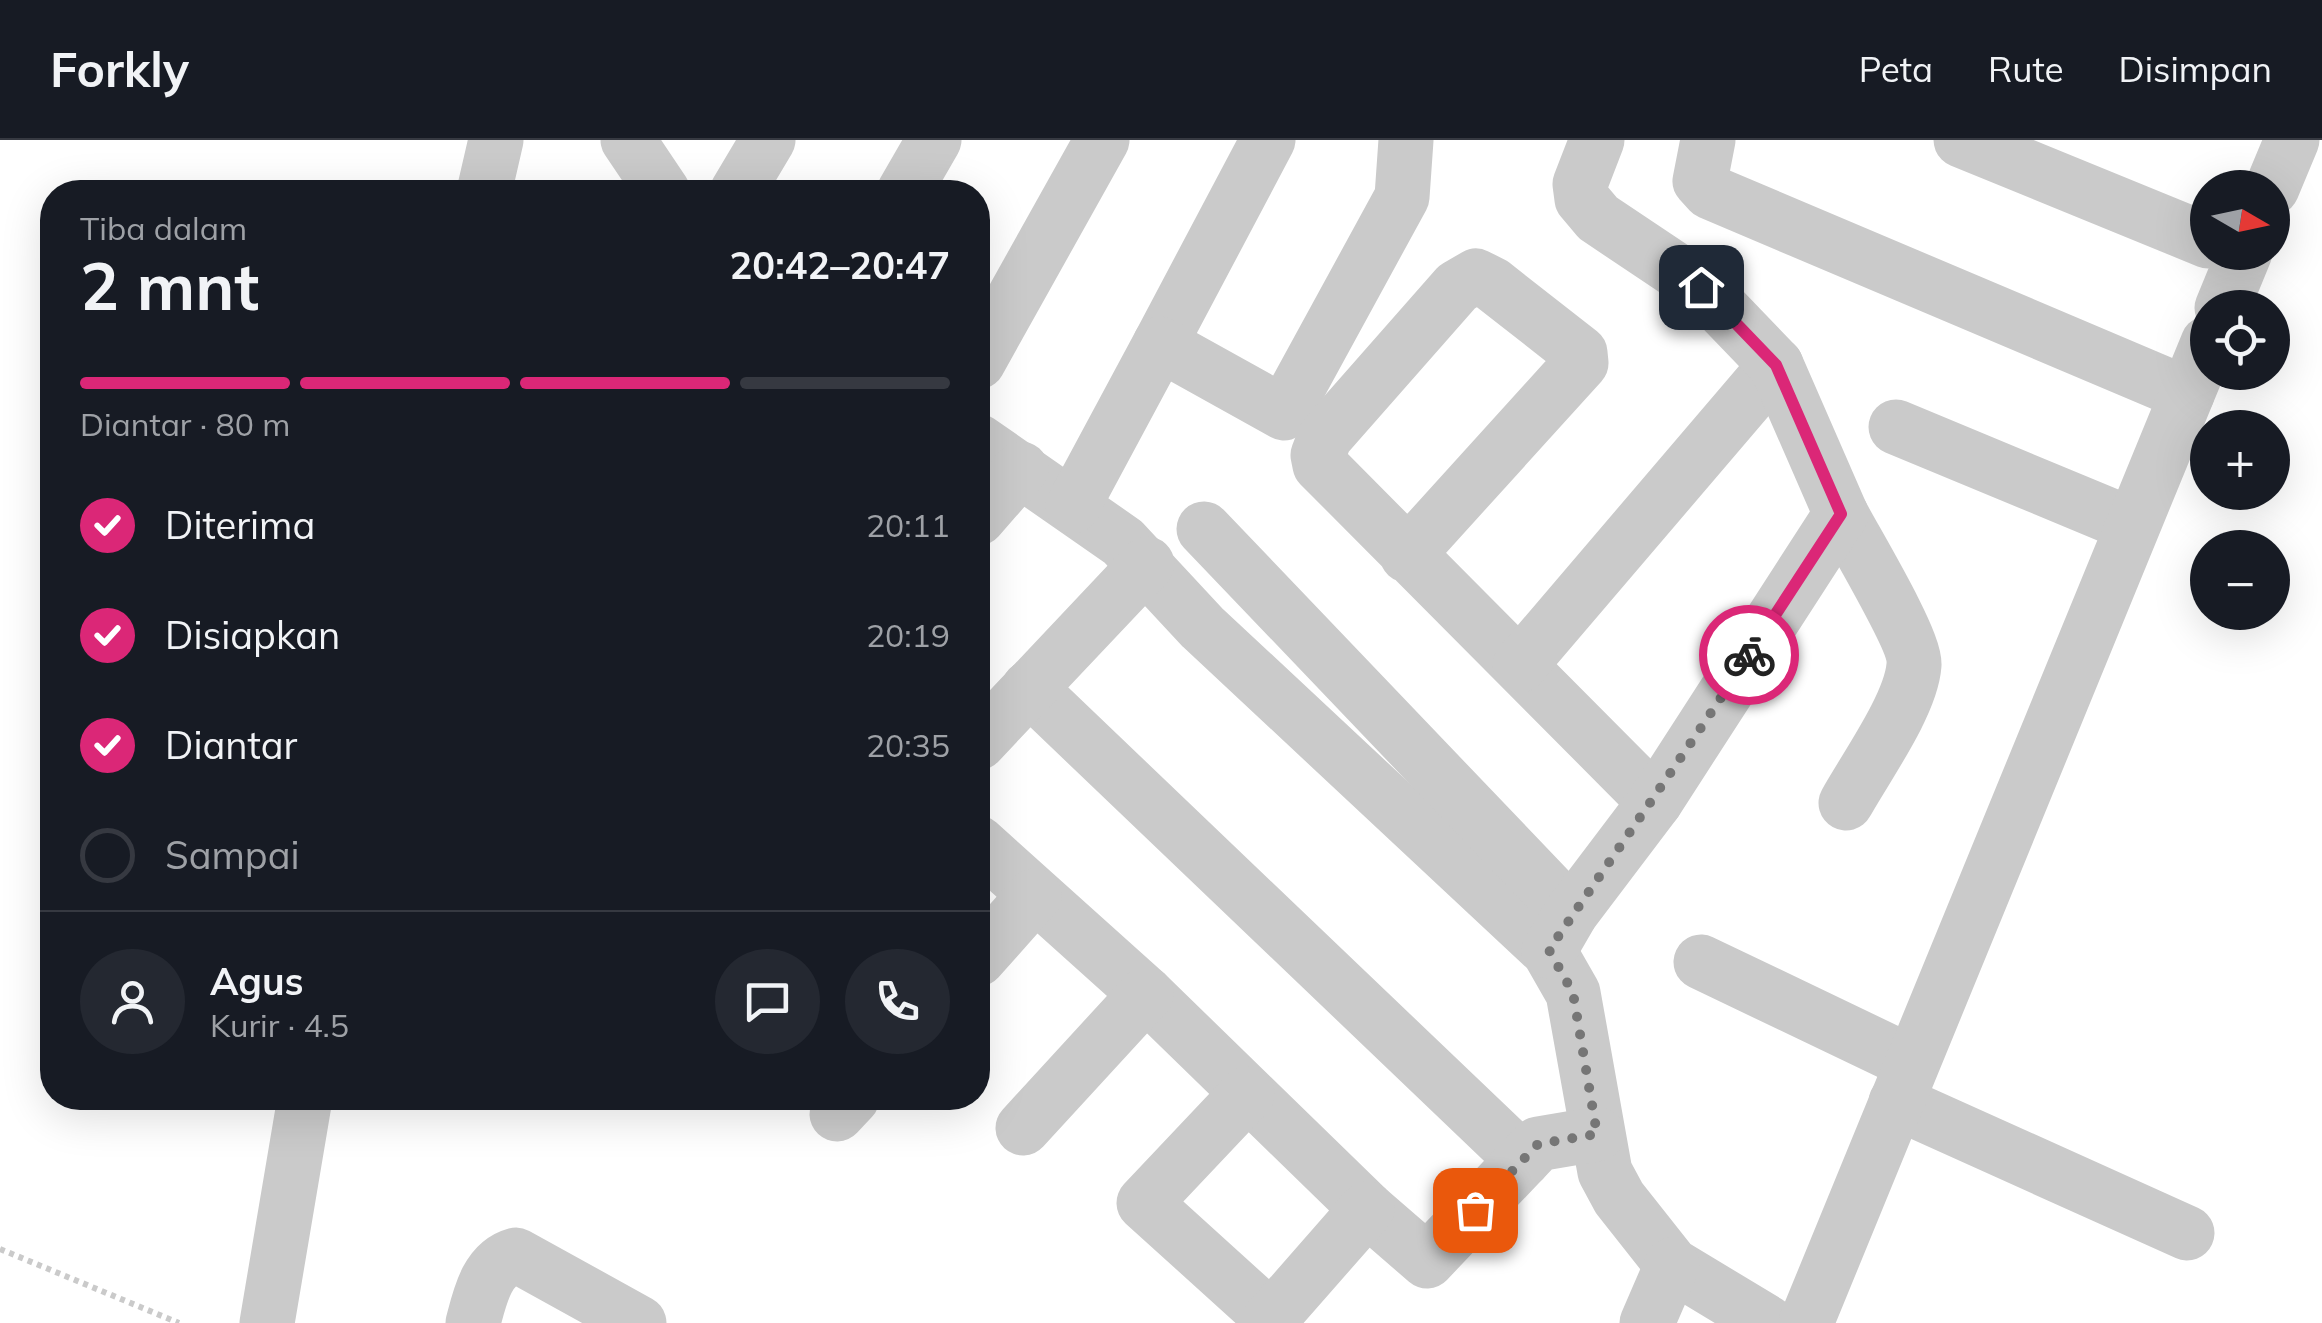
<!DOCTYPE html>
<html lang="id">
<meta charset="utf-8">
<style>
body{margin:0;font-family:Mulish,sans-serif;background:#242831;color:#f1f3f6;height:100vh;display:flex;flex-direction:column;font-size:38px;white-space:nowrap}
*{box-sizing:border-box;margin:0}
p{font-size:32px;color:#9ea1a6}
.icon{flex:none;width:55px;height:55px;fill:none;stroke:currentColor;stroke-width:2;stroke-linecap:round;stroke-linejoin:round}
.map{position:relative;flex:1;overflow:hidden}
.drawer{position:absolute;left:40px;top:40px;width:950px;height:930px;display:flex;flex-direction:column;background:#171b24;border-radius:40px;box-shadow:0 10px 40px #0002}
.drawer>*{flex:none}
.needle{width:65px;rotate:99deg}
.tools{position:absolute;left:2190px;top:30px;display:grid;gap:20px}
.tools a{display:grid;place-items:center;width:100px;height:100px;border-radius:50%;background:#171b24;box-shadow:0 10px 40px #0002;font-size:50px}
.pin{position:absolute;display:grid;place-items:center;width:85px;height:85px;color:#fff;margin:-42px;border-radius:20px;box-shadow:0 5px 15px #0006}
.courier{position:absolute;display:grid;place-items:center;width:100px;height:100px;margin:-50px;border:8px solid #db2777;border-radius:50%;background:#fff;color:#222;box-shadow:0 2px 12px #0007}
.headline em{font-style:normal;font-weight:700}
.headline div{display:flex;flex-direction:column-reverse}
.headline{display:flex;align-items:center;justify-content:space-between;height:170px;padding:0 40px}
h1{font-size:65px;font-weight:700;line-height:75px}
.bar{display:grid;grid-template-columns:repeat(4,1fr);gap:15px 10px;align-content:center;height:120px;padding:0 40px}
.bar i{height:12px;border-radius:8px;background:#363941}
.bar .active{background:#db2777}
.bar p{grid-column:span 4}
.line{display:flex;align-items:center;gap:25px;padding:0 40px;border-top:2px solid #363941}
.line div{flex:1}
.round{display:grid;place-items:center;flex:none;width:105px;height:105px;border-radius:52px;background:#242831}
ol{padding:0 40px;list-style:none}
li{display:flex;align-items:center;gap:30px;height:110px}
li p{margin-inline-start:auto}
li .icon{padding:10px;border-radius:50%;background:#db2777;color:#fff;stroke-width:4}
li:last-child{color:#9ea1a6}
li i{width:55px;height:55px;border:5px solid #363941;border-radius:50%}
header{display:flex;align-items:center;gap:60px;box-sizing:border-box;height:140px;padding:0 50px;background:#171b24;border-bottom:2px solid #363941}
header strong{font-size:48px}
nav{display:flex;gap:55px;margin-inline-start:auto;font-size:35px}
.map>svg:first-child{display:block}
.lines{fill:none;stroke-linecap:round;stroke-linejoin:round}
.path{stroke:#cacaca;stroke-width:6;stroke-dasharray:5 5;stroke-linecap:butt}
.minor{stroke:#cacaca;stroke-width:55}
.done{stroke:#767676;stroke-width:10;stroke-dasharray:0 18}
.route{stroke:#db2777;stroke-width:12}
</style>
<header>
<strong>Forkly</strong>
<nav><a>Peta</a><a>Rute</a><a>Disimpan</a></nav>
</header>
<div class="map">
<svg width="2322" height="1183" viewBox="0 0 2322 1183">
<rect width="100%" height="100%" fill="#fff"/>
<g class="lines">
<polyline class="path" points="0,1109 179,1183"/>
<g class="minor">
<polyline points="628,0 663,52"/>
<polyline points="1708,0 1700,41 1710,52 2187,254"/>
<polyline points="1961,0 2208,101"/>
<polyline points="2272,48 2292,0"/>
<polyline points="484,52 496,0"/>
<polyline points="737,52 768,0"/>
<polyline points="904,52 934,0"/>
<polyline points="2222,168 2245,112"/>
<polyline points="1160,204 1268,0"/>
<polyline points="978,222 1102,0"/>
<polyline points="1896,287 2132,385"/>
<polyline points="978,301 1123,402 1202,487 1549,811 1573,853 1605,1032 1619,1058 1672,1125 1768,1183"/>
<polyline points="1073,366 1160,204 1284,273 1402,57 1406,0"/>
<path d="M1841,374C1855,401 1916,501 1914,525C1911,565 1866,627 1846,663"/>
<polyline points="978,378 1021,329"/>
<polyline points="1204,389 1571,773"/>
<polyline points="1407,415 1581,223 1580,213 1492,144 1476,136 1457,147 1325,297 1318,315 1320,325 1655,662"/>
<polyline points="1520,525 1776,225"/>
<polyline points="1029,548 1523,1020"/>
<polyline points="978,603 1147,424"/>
<polyline points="978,703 1146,854 1367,1069 1427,1121 1538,1004 1597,994"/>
<polyline points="1549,811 1571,773 1655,662 1841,374 1776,225 1701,147 1598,78 1582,59 1580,44 1597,0"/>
<polyline points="978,819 1034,756"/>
<polyline points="1701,822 1912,923"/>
<polyline points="1247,954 1144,1063 1271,1178"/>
<polyline points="1896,962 2187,1093"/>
<polyline points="837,974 852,958"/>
<polyline points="1023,988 1146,854"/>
<polyline points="267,1183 305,958"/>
<path d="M473,1183C480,1156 487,1123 516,1115L639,1183"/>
<polyline points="1267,1183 1367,1069"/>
<polyline points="1647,1183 1672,1125"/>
<polyline points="1806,1183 2208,203"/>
</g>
</g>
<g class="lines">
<path class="done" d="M1475,1070L1538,1004L1597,994L1573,853L1549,810C1615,713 1684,615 1749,515"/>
<polyline class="route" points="1701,147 1776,225 1841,374 1749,515"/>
</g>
</svg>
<div class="tools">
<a><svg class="needle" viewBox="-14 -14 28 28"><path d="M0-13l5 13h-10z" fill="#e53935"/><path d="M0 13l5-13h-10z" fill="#9ea1a6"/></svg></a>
<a><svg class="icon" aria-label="locate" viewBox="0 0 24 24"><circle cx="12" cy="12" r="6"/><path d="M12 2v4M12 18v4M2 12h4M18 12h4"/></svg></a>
<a>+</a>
<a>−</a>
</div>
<div class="pin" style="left:1475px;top:1070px;background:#ea580c"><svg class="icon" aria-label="bag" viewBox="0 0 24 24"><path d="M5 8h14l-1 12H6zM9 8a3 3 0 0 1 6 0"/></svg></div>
<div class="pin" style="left:1701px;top:147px;background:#1f2937"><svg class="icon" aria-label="home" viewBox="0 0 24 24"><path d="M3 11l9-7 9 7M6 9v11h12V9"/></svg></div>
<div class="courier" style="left:1749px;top:515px"><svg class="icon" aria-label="bike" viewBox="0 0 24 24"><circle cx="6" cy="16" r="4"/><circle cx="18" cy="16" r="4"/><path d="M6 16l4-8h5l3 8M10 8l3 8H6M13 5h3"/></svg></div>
<section class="drawer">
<div class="headline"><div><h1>2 mnt</h1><p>Tiba dalam</p></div><em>20:42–20:47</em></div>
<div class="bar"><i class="active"></i><i class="active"></i><i class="active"></i><i></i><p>Diantar · 80 m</p></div>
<ol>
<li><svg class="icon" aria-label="check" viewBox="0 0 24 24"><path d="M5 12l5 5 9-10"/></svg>Diterima<p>20:11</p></li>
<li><svg class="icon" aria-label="check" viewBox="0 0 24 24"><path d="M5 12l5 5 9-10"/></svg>Disiapkan<p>20:19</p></li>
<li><svg class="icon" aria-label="check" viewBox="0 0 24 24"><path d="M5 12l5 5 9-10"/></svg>Diantar<p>20:35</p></li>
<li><i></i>Sampai</li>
</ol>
<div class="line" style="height:180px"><a class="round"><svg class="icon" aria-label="person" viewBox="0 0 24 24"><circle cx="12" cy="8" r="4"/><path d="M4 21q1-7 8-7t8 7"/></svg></a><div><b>Agus</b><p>Kurir · 4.5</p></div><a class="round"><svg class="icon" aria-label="chat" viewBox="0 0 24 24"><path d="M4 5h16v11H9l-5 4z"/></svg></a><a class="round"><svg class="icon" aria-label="phone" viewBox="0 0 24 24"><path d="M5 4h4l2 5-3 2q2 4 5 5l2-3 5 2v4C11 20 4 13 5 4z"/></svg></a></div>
</section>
</div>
